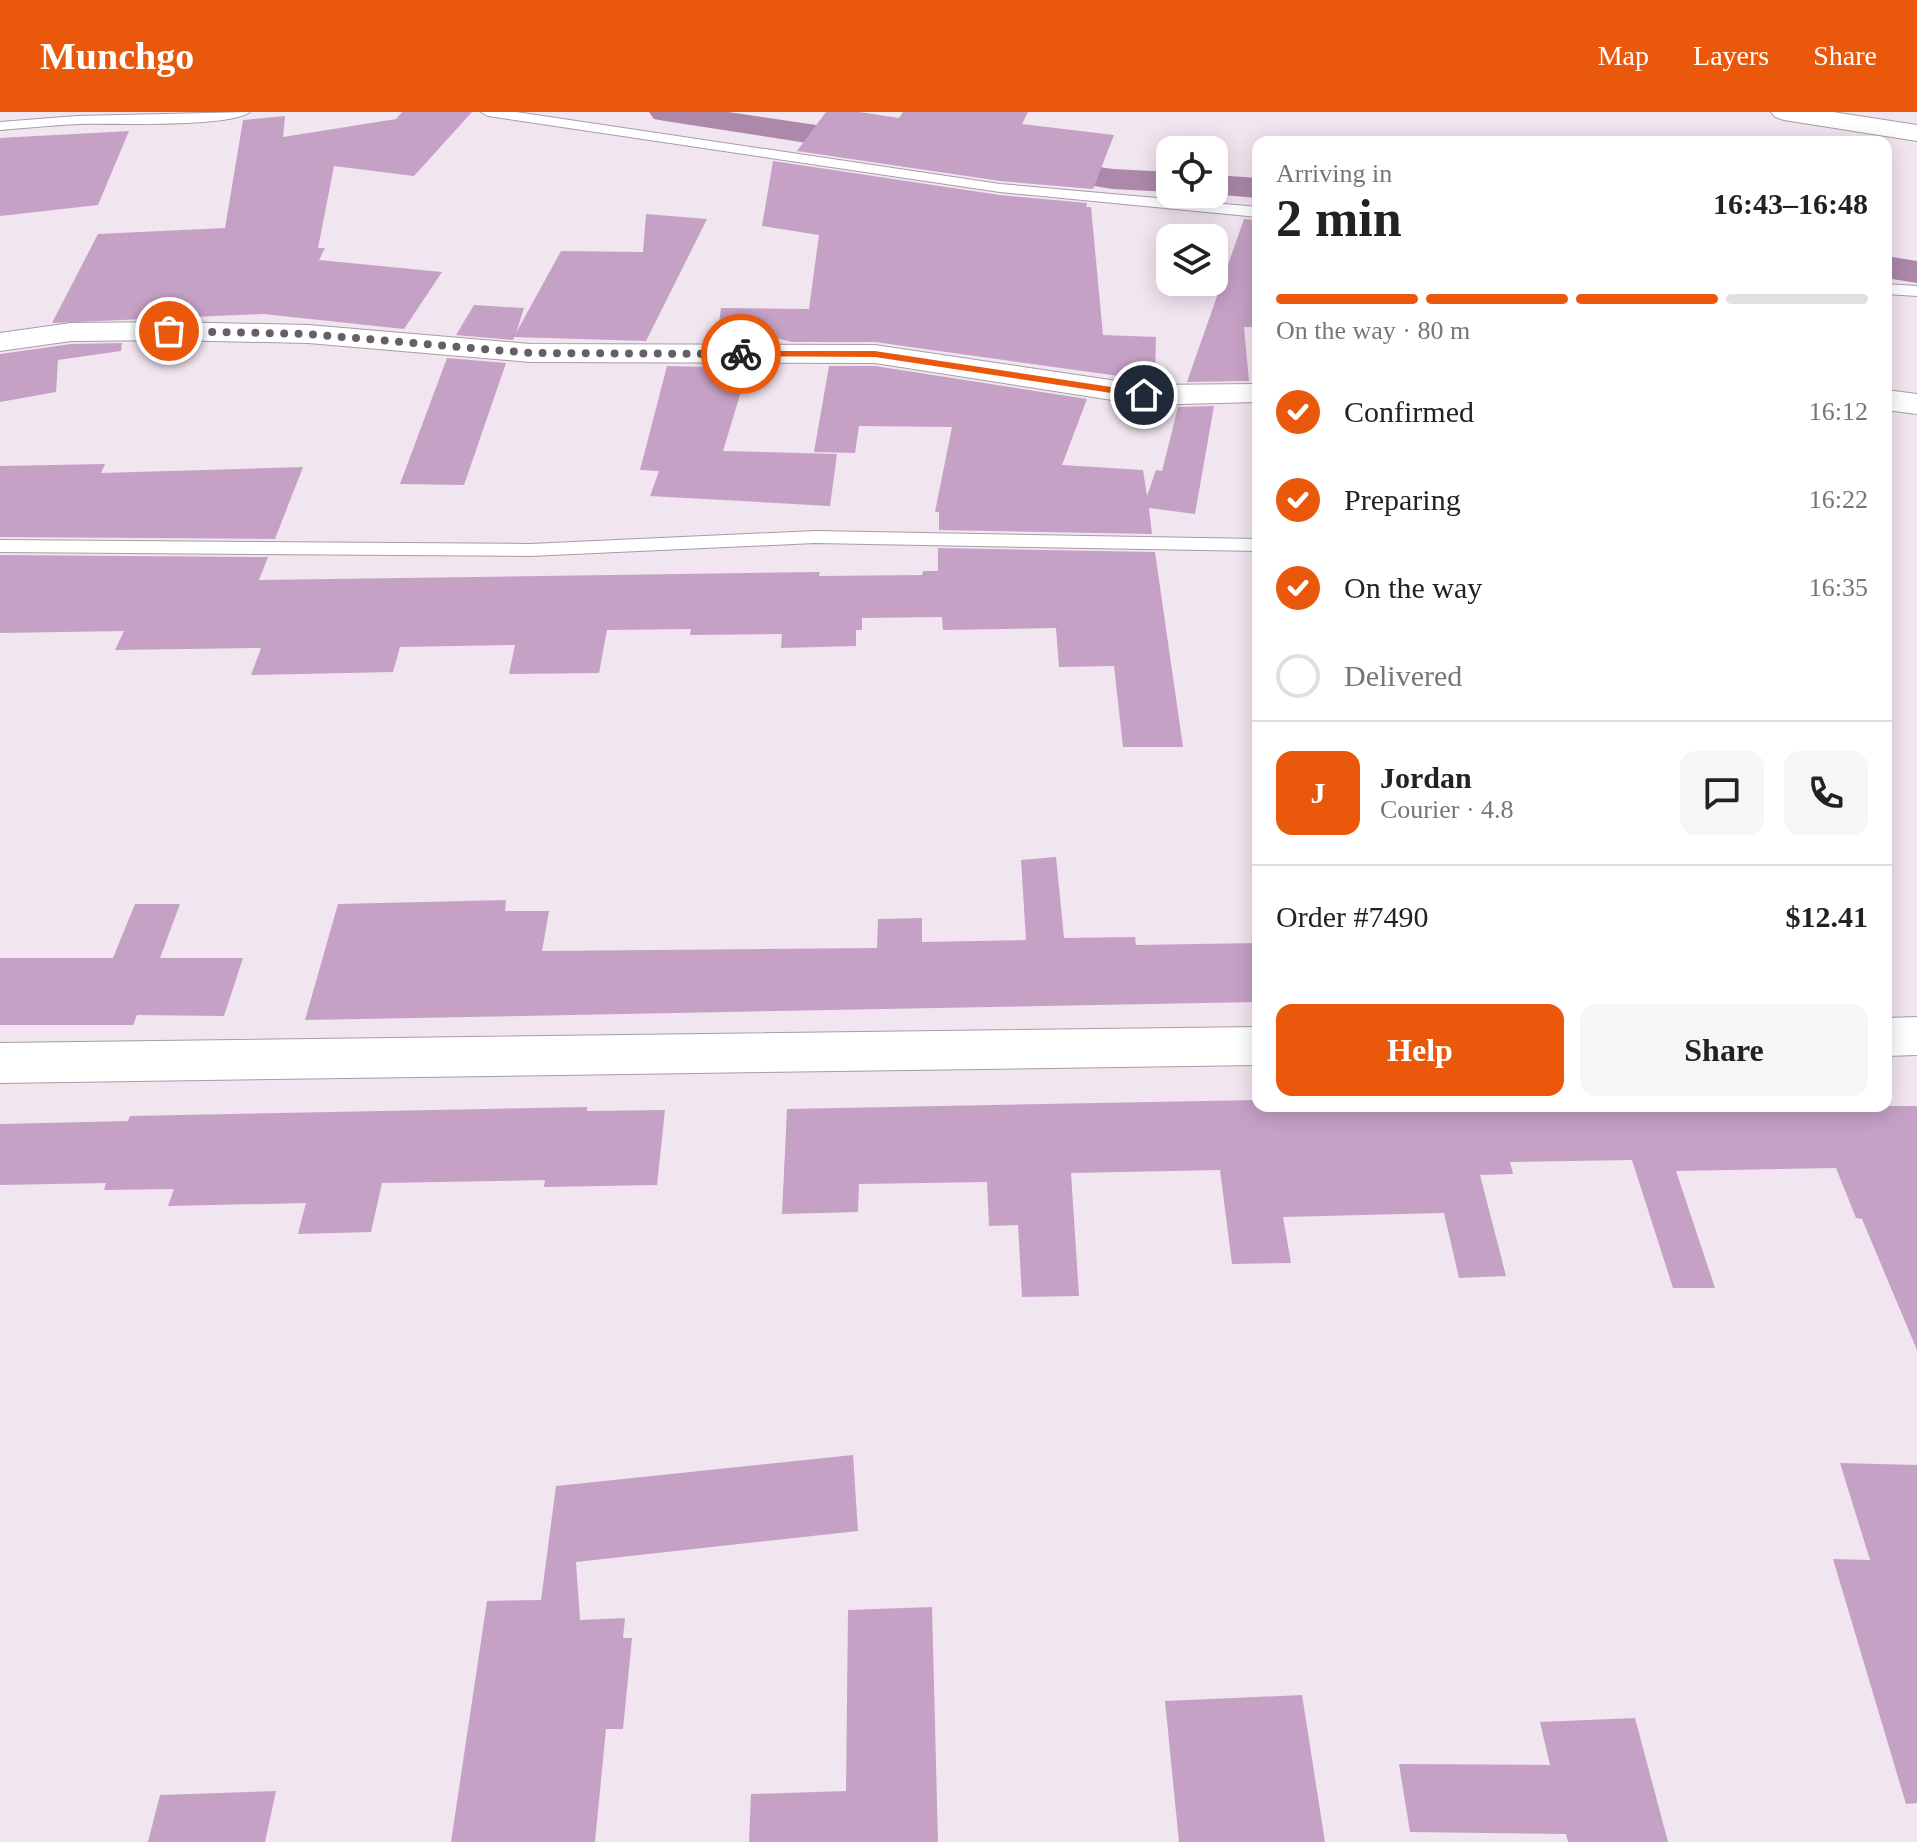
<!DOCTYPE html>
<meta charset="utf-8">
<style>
body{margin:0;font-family:"Times New Roman",serif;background:#f6f6f6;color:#222;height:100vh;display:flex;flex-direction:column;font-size:30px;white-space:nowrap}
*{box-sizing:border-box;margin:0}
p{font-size:26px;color:#767676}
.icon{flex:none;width:44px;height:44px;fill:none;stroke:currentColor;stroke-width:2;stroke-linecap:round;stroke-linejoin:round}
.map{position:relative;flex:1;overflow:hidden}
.side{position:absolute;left:1252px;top:24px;width:640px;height:976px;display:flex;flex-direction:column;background:#fff;border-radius:16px;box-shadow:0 4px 20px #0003}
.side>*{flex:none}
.fabs{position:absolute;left:1156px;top:24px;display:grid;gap:16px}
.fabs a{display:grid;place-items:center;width:72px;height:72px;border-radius:16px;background:#fff;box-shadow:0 4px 20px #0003;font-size:40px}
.pin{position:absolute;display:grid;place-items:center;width:68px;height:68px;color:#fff;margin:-34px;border:4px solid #fff;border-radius:50%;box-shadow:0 2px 8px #0007}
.courier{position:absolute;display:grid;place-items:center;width:80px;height:80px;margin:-40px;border:6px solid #ea580c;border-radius:50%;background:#fff;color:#222;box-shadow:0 2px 10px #0007}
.head em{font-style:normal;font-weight:700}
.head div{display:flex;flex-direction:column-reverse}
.head{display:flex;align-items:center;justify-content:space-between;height:136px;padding:0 24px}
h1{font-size:52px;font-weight:700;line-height:60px}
.bar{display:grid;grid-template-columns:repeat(4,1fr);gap:12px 8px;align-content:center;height:96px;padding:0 24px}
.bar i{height:10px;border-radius:6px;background:#e0e0e0}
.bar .selected{background:#ea580c}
.bar p{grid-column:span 4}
.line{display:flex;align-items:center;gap:20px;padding:0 24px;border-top:2px solid #e0e0e0}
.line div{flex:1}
.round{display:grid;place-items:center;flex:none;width:84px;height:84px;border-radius:16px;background:#f6f6f6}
ol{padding:0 24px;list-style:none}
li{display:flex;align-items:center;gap:24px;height:88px}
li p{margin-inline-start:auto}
li .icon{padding:8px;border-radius:50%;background:#ea580c;color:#fff;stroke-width:4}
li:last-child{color:#767676}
li i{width:44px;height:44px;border:4px solid #e0e0e0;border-radius:50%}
.button{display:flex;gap:16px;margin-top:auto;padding:16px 24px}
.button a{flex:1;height:92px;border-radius:16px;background:#ea580c;color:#fff;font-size:32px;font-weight:700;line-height:92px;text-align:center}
.button a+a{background:#f6f6f6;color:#222}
header{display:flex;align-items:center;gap:48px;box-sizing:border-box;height:112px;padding:0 40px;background:#ea580c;color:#fff}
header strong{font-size:38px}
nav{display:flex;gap:44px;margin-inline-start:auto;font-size:28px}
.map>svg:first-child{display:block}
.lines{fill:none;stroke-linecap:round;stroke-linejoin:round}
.canal{fill:#ac88ab;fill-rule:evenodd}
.building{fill:#c6a1c6}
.lane-casing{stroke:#a79ca7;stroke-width:2}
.street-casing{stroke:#a79ca7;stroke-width:2}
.lane{fill:#fff;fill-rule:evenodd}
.street{fill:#fff;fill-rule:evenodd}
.route{fill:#ea580c}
.done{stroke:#665f66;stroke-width:8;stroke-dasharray:0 14.4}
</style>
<header>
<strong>Munchgo</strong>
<nav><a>Map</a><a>Layers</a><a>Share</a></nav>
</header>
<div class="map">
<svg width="1917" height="1730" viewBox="0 0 1917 1730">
<rect width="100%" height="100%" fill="#f1e5f0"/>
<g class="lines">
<g class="canal">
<polygon points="649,0 728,0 884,23 895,26 900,33 895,40 884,43 665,9 654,7"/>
<polygon points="1023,44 1113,57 1170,60 1170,80 1113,77 1011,61 1007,54 1011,47"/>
<polygon points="1214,63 1258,66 1258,86 1210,82 1214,82"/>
<polygon points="1886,144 1917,149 1917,171 1886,166"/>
</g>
</g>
<g class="building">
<polygon points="402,0 472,0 414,64 334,54 318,136 325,136 319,148 442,160 404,217 263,202 52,211 98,122 225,116 243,8 285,4 283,25 396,7"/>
<polygon points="826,0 859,0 899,6 903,0 1028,0 1022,12 1114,23 1093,77 1000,69 797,39"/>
<polygon points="129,19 98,93 0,104 0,26"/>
<polygon points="773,49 1000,83 1087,91 1086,95 1091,95 1103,223 1156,225 1155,269 875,230 792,230 719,211 721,196 809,197 819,123 762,114"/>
<polygon points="646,102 707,107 646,229 514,225 513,228 456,223 474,193 524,196 516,221 561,139 643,140"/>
<polygon points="1244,107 1258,108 1258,215 1244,215 1249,269 1187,270"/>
<polygon points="122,231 121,239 58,248 56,280 0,290 0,242 71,232"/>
<polygon points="447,246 506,251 464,373 400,372"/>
<polygon points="667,254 748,256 723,339 837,342 830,394 650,384 659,359 640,358"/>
<polygon points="829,254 875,254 1087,287 1062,353 1143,358 1147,384 1156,358 1162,359 1178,295 1214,294 1195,402 1149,396 1152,422 939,418 939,400 935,400 952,315 859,314 855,341 814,340"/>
<polygon points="105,352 101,361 303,355 275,427 0,425 0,354"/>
<polygon points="938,436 1155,440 1183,635 1123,635 1114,554 1059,555 1056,516 943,518 942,505 862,506 862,518 856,518 856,534 781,536 782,522 690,523 691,517 607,518 599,561 509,562 515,533 400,535 393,560 251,563 261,536 115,538 124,519 0,521 0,443 268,445 259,468 820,460 819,464 922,463 923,459 938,459"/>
<polygon points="1056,745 1064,826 1135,825 1136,833 1258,831 1258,890 305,908 338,792 506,788 505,799 549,799 542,839 877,836 878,807 922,806 922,830 1026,828 1021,748"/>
<polygon points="135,792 180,792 160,846 243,846 224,904 137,903 133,913 0,913 0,846 113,846"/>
<polygon points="1258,988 1258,994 1917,994 1917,1238 1862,1107 1856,1106 1836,1056 1676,1059 1715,1176 1673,1176 1632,1048 1510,1050 1513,1062 1480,1063 1506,1164 1459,1166 1444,1101 1283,1105 1291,1151 1232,1152 1220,1058 1071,1061 1079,1184 1022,1185 1018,1113 989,1114 987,1070 859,1072 858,1100 782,1102 787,997"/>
<polygon points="587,995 587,999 665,998 657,1073 544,1075 545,1068 382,1071 371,1120 298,1122 306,1091 168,1094 174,1077 104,1078 106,1071 0,1073 0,1012 128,1009 130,1004"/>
<polygon points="853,1343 858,1419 576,1450 580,1508 625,1506 623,1526 632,1526 623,1617 606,1617 595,1730 451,1730 487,1489 541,1488 556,1374"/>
<polygon points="1840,1351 1917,1353 1917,1691 1906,1692 1833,1447 1870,1448"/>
<polygon points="932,1495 938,1730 749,1730 751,1682 846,1679 848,1498"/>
<polygon points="1302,1583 1325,1730 1179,1730 1165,1589"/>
<polygon points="1635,1606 1668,1730 1568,1730 1566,1722 1410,1720 1399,1652 1550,1653 1540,1610"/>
<polygon points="276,1679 265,1730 148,1730 160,1683"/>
</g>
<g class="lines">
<g class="lane-casing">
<g id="lane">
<path d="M250,0C229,16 112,11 80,12C53,13 27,16 0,18V10L77,4Z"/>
<polygon points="481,0 516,0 1000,72 1258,95 1258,105 1000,80 488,4"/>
<polygon points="1886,172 1917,174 1917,184 1886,182"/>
<polygon points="815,419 1258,427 1258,439 815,431 530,444 0,440 0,428 530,432"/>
</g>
</g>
<g class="street-casing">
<g id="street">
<polygon points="1771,0 1833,0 1917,13 1917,29 1784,8 1775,5"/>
<polygon points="169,210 308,213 530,232 875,233 1144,273 1258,272 1258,290 1144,293 875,251 530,250 308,231 169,228 71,229 0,239 0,221 71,211"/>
<polygon points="1886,278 1917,282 1917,302 1886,298"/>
<polygon points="1917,905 1917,943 1886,944 1886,906"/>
<polygon points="1258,915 1258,953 0,971 0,931"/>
</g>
</g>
<use href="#lane" class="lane"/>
<use href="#street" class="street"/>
</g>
<polygon class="route" points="875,239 1144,280 1148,283 1144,286 875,245 741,244 736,242 741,239"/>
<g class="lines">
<polyline class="done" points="169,219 308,222 530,241 741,242"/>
</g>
</svg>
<div class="fabs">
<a><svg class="icon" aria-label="locate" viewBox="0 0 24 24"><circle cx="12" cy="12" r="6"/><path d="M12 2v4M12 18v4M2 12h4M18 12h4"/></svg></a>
<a><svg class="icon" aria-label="layers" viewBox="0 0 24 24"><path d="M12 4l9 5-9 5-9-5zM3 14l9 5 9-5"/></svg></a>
</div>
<div class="pin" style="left:169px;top:219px;background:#ea580c"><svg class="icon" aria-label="bag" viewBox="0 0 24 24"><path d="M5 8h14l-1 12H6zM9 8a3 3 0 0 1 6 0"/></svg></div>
<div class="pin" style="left:1144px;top:283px;background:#1f2937"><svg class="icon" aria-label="home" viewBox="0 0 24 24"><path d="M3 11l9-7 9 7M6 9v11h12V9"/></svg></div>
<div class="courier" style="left:741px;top:242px"><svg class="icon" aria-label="bike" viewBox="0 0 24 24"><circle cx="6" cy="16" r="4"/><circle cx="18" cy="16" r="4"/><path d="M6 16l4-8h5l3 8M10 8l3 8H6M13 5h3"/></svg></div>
<section class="side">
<div class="head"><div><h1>2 min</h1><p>Arriving in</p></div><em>16:43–16:48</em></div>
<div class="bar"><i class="selected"></i><i class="selected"></i><i class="selected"></i><i></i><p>On the way · 80 m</p></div>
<ol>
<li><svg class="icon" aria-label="check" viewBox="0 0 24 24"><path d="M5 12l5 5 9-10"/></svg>Confirmed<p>16:12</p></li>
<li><svg class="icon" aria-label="check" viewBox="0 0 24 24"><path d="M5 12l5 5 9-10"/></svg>Preparing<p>16:22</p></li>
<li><svg class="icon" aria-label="check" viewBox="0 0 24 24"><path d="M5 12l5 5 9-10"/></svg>On the way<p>16:35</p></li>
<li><i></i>Delivered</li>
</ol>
<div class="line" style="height:144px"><b class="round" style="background:#ea580c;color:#fff">J</b><div><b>Jordan</b><p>Courier · 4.8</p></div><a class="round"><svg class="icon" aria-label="chat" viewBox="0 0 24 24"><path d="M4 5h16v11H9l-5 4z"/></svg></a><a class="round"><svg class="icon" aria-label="phone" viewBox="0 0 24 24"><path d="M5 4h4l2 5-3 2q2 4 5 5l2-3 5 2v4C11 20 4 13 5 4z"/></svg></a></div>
<div class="line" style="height:104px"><div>Order #7490</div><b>$12.41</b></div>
<div class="button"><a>Help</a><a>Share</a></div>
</section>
</div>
